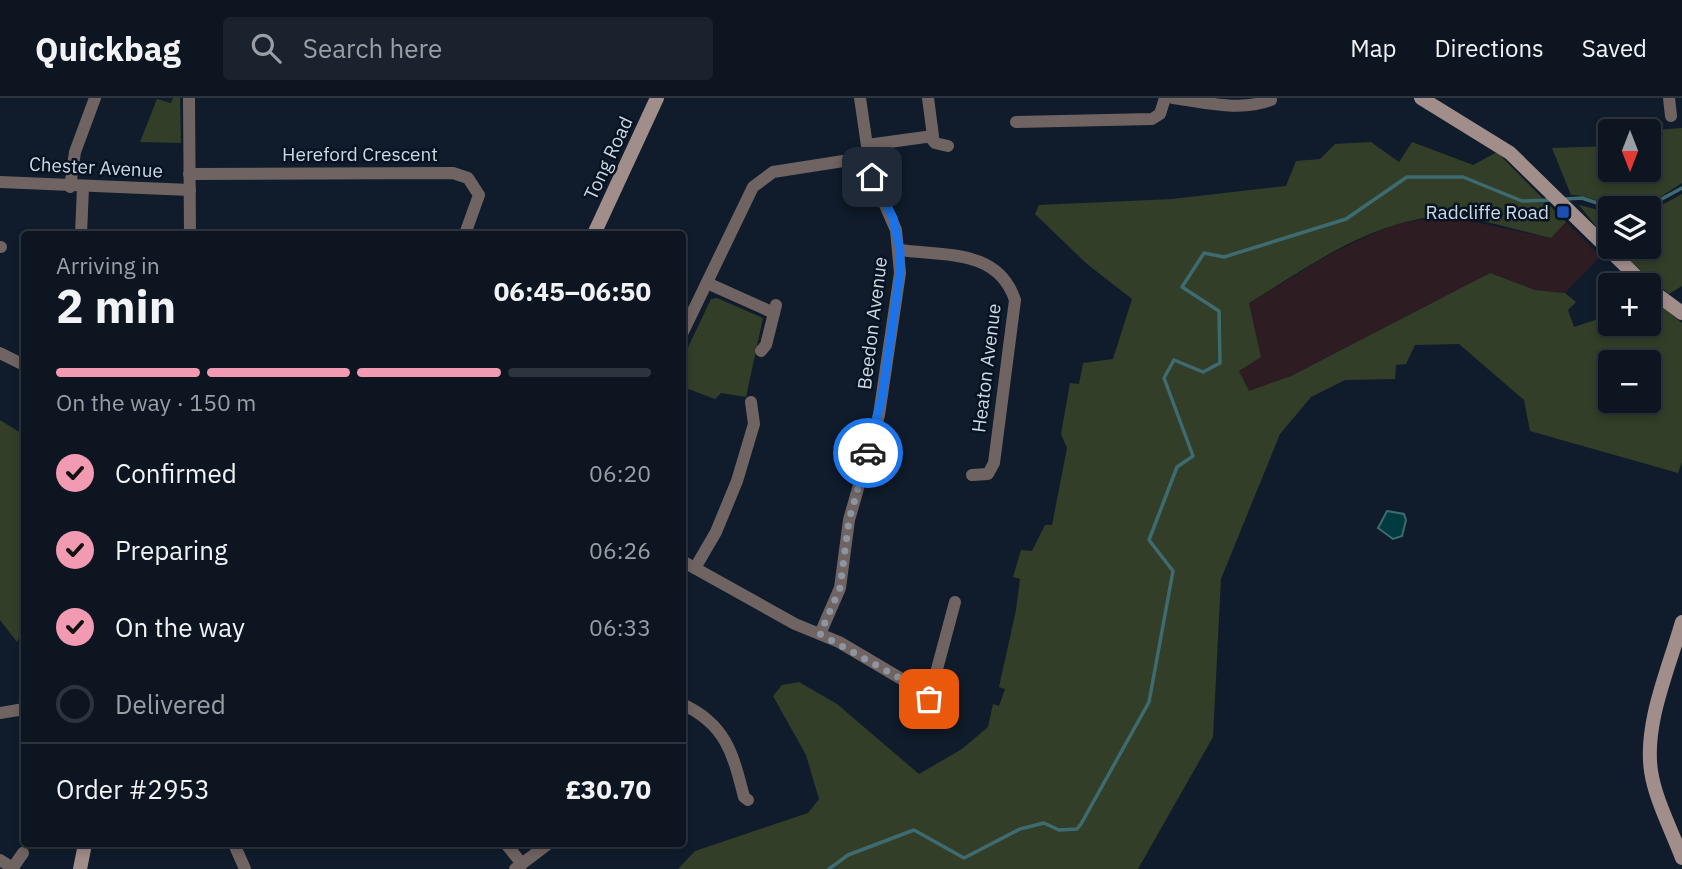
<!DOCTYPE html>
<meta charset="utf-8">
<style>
body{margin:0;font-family:"IBM Plex Sans",sans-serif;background:#1a222d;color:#f1f3f6;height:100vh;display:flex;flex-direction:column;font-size:26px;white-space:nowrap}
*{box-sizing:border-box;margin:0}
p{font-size:23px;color:#9a9fa5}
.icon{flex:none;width:38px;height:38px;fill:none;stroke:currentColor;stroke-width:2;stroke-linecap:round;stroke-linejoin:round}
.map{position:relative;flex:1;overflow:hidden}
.details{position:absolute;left:21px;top:133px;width:665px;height:616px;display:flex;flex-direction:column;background:#0c1520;border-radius:7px;box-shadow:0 4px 10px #0003,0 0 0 2px #2c343e}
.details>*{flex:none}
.needle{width:46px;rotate:180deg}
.controls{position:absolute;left:1598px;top:21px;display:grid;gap:14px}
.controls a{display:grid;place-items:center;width:63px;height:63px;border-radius:7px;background:#0c1520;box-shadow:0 4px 10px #0003,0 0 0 2px #2c343e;font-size:35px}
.pin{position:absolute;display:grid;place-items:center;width:60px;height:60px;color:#fff;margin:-30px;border-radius:14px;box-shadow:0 4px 10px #0006}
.courier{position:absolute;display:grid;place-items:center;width:70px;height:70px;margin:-35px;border:5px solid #1a73e8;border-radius:50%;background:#fff;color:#222;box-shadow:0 2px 9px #0007}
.summary em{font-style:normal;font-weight:800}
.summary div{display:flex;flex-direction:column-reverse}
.summary{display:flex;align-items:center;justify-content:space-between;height:119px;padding:0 35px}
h1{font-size:46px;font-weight:800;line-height:52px}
.bar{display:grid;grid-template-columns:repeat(4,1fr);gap:10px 7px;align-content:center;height:84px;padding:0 35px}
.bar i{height:9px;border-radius:5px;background:#2c343e}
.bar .selected{background:#f19ab1}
.bar p{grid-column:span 4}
.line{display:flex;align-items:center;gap:18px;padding:0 35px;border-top:2px solid #2c343e}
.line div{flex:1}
ol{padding:0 35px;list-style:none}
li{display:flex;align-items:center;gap:21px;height:77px}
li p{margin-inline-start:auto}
li .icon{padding:7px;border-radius:50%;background:#f19ab1;color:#111;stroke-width:4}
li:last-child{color:#9a9fa5}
li i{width:38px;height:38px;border:4px solid #2c343e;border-radius:50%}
header{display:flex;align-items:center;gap:42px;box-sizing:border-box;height:98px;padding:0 35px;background:#0c1520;border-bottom:2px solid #2c343e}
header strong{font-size:33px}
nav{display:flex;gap:38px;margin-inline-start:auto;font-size:24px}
.search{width:490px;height:63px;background:#1a222d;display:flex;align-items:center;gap:18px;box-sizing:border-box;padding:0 24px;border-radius:7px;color:#9a9fa5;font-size:26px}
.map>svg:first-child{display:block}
.industrial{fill:#2e1c23}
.green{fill:#323e28;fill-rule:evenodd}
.water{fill:#003c3f;stroke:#3e6b70;stroke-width:2}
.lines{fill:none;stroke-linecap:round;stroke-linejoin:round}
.stream{stroke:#3e6b70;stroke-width:3.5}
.street{stroke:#706462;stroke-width:12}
.secondary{stroke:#a18d8a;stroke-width:14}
.done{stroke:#8c96a2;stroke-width:7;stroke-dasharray:0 12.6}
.route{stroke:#1a73e8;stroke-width:9}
.transit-dot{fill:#1a4fb4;stroke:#071322;stroke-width:2.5}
.labels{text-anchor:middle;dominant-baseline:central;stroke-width:5;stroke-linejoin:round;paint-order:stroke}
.street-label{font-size:19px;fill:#cfd8e2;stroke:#071322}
.poi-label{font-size:19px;fill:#cfd8e2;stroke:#071322;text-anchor:end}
</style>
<header>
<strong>Quickbag</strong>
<div class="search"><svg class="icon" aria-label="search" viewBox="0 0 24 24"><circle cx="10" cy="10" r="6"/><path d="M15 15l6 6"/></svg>Search here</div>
<nav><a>Map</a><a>Directions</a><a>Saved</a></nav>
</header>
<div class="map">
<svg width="1682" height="771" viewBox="0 0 1682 771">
<rect width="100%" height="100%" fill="#101c2b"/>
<polygon class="industrial" points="1446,118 1550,140 1566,124 1601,158 1565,195 1535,192 1490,175 1291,278 1249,294 1239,273 1261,259 1249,205 1332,155 1393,126"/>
<g class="green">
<polygon points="173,0 180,0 181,45 140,44 157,1 171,5"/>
<path d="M1682,30V85C1669,93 1652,106 1637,110C1616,116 1593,96 1571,97L1552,50L1610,48V72H1648V33H1641Z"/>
<path d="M1371,44L1399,64L1412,44L1473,67L1497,54L1566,124L1551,140C1524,134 1469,117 1445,118C1373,121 1308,169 1249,205L1261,259L1239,273L1249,293L1291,278L1490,175L1535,192L1565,195L1576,204L1568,212L1574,229L1601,220L1600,203L1610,191V226H1648L1649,197L1682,225V364L1678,375L1530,333L1524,302L1459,246L1415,247L1406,266L1396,267L1395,281L1345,282L1311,299L1280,336L1221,481L1213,639L1138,771H678L695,753L808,715L819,701L806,657L773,598L782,587L799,584L837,606L919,676L962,651L988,629L993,606L999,608L1005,591L999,589L1016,512L1020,481L1013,479L1021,452L1032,453L1045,427H1052L1067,350L1061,336L1070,285L1079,286L1083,265L1113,261L1132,201L1087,166L1035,116L1039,107L1172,101L1286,88L1296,63L1320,61L1335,46ZM1610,264H1648V303H1610Z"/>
<polygon points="1682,96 1682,188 1669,196 1613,149 1648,149 1649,114"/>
<polygon points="1579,107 1610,115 1610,146"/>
<polygon points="717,200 763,220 746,299 721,295 715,301 683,289 682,262 711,201"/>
<polygon points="0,322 24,337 24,530 17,544 0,522"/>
</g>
<polygon class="water" points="1387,413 1404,416 1406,422 1402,438 1393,441 1378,430"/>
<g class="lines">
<g class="stream">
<polyline points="1565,101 1582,100 1612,110"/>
<polyline points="1645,110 1682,90"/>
<polyline points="829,771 848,757 914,732 964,760 1020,731 1044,725 1059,732 1077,731 1081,726 1149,604 1173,473 1149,442 1177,369 1193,358 1164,280 1174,262 1203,274 1220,265 1219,213 1182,189 1204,155 1224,159 1346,121 1407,79 1463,79 1522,103 1550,102"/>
</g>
<g class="street">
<polyline points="189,0 190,136"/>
<path d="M1173,0C1205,4 1240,14 1271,2"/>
<polyline points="1669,0 1671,18"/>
<polyline points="1016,24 1152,21 1160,16 1165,0"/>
<polyline points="930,39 935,45 948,48"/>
<polyline points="867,47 933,38 928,0"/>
<polyline points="189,76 453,75 468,80 479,97 465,136"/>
<polyline points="0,84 190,92"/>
<polyline points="70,89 75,54 95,0"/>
<polyline points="81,136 83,90"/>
<polyline points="0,149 1,149"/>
<path d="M900,152C945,158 998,151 1015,202L994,365L988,376L972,377"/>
<polyline points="707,185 774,215"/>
<polyline points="682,236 753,89 773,74 869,59"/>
<polyline points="761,253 766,247 776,207"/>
<polyline points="0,255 24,267"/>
<polyline points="682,463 795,526 839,544 905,583 932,592"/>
<polyline points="695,470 716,434 737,383 754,326 751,304"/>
<polyline points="820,536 840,490 849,422 879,317 900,175 896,132 871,75 860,0"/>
<polyline points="929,601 955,504"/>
<path d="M682,606C726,626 733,656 744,699L748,702"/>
<polyline points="0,615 24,611"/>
<polyline points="234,746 245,771"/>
<polyline points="506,746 522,766"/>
<polyline points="0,762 13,770"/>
<polyline points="12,771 23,755"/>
<polyline points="515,771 548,746"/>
</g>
<g class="secondary">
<polyline points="1421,0 1510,55 1645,187"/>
<polyline points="594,136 657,0"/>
<polyline points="1648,190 1682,215"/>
<path d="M1682,524C1669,570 1644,625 1651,673C1655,701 1672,733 1682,760"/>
<polyline points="80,771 85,746"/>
</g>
</g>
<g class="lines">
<polyline class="done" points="868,355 849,422 840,490 820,536 905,583 932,592 929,601"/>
<polyline class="route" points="868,355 882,299 900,175 900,152 893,120 872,79"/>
</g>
<rect class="transit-dot" x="1556" y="107" width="14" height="14" rx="3.5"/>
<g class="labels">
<g class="street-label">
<text x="360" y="56">Hereford Crescent</text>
<text transform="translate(608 60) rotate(-65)">Tong Road</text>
<text transform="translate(96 69) rotate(3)">Chester Avenue</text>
<text transform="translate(872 225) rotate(-83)">Beedon Avenue</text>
<text transform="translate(986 270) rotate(-83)">Heaton Avenue</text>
</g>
<g class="poi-label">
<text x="1549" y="114">Radcliffe Road</text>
</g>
</g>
</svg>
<div class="controls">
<a><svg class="needle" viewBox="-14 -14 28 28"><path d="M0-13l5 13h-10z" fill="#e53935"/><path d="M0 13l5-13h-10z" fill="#9a9fa5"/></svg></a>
<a><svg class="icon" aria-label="layers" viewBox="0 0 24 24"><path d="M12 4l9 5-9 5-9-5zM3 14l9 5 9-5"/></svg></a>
<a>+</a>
<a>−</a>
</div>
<div class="pin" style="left:929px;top:601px;background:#ea580c"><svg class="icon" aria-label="bag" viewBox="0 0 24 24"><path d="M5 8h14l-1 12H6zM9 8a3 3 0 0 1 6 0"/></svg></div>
<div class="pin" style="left:872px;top:79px;background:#1f2937"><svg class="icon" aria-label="home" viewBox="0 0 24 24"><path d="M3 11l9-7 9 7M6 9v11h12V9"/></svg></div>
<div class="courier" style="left:868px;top:355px"><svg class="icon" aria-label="car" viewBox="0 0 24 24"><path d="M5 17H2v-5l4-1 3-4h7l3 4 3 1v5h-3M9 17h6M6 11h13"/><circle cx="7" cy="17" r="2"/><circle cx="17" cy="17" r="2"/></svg></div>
<section class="details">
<div class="summary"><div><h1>2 min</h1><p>Arriving in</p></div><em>06:45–06:50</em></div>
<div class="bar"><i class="selected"></i><i class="selected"></i><i class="selected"></i><i></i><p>On the way · 150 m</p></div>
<ol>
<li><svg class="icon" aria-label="check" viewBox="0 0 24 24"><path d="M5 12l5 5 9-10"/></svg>Confirmed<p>06:20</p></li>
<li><svg class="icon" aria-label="check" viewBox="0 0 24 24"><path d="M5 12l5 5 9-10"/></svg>Preparing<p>06:26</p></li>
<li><svg class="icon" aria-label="check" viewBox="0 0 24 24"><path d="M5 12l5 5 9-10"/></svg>On the way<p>06:33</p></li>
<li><i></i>Delivered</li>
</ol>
<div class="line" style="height:91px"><div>Order #2953</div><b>£30.70</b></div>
</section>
</div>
